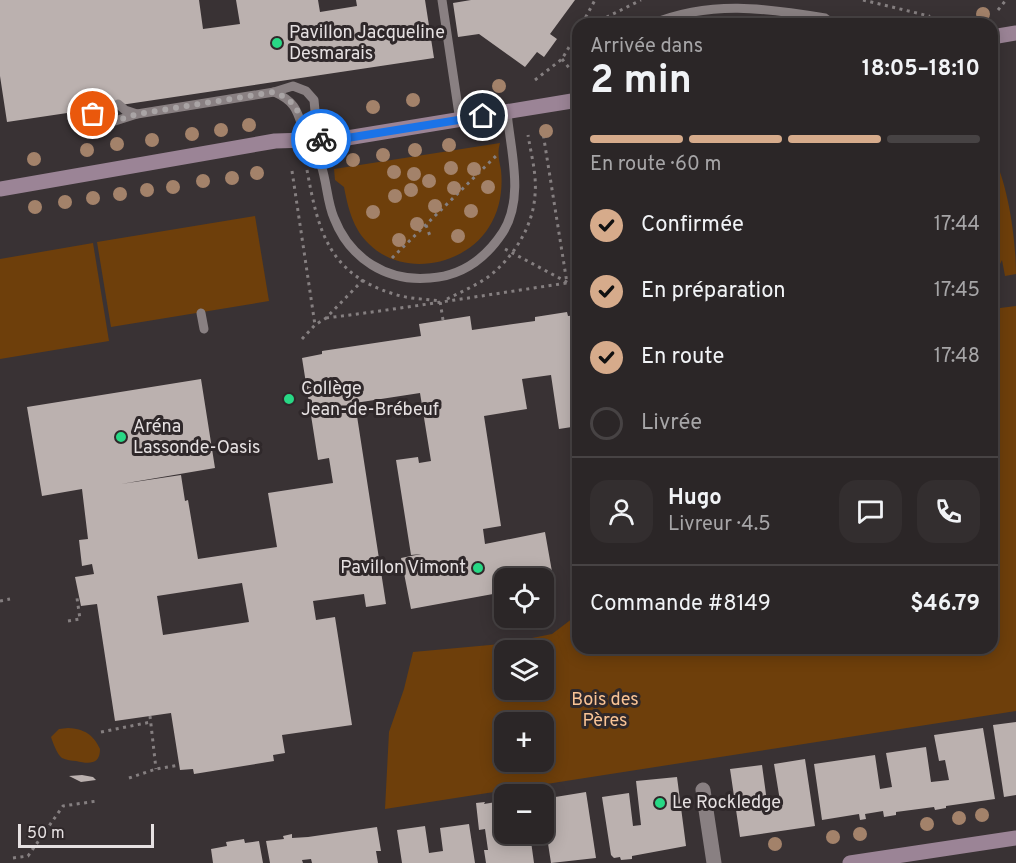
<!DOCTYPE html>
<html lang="fr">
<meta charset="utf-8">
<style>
body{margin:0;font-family:Overpass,sans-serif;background:#332e2f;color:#f1f3f6;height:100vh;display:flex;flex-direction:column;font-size:22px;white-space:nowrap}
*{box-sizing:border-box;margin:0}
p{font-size:20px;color:#a6a5a7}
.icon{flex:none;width:33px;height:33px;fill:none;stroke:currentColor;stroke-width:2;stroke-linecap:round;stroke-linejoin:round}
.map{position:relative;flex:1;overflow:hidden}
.side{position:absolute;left:572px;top:18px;width:426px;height:636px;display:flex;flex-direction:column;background:#2b2627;border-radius:18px;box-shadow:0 3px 15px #0003,0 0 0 2px #474344}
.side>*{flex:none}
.controls{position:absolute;left:494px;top:568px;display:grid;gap:12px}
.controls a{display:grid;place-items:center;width:60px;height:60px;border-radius:12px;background:#2b2627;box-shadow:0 3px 15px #0003,0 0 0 2px #474344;font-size:30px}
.scale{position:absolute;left:18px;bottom:15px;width:136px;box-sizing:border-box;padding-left:6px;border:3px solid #e6e1e2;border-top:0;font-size:16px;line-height:21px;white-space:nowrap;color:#e6e1e2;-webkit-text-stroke:4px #2f282a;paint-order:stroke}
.pin{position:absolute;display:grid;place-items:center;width:51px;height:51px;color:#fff;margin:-26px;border:3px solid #fff;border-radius:50%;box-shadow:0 2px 6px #0007}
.courier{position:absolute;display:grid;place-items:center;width:60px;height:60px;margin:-30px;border:4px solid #1a73e8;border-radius:50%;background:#fff;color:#222;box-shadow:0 2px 8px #0007}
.headline em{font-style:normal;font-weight:700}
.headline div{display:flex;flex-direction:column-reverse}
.headline{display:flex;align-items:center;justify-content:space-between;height:102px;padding:0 18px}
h1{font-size:39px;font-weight:700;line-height:45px}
.bar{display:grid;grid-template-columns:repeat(4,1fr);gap:9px 6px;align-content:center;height:72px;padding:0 18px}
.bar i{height:8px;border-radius:4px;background:#474344}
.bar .current{background:#d6ab8b}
.bar p{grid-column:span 4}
.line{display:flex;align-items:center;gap:15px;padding:0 18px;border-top:2px solid #474344}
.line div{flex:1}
.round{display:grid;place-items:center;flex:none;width:63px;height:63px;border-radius:18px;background:#332e2f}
ol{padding:0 18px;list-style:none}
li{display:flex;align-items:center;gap:18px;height:66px}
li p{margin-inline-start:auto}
li .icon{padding:6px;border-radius:50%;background:#d6ab8b;color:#111;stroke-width:4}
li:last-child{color:#a6a5a7}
li i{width:33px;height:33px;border:3px solid #474344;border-radius:50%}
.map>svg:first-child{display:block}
.green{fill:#6e3f0b;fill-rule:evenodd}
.building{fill:#bbb1af;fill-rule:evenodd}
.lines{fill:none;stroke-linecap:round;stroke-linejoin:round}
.path{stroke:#857f80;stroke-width:3;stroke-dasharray:3 4.5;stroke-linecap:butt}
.lane{stroke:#898082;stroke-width:9}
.street{stroke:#898082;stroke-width:15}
.secondary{stroke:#9b8496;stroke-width:15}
.tree{fill:#a3826a}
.done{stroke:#a9a4a5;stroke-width:6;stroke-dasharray:0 10.8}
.route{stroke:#1a73e8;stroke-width:8}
.poi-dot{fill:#28d885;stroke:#2f282a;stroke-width:2}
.labels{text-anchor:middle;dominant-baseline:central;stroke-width:6;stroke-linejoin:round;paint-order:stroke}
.poi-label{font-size:18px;fill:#e6e1e2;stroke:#2f282a;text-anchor:start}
.park-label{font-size:18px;fill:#fac496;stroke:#2f282a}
</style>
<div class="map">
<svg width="1016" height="863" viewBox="0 0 1016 863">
<rect width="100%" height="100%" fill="#393234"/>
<g class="green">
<path d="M500,143C497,154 499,159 501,170C503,190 500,210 489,227C465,266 403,278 369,244C353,229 348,208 344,187L335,180L334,169Z"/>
<path d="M992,153C1008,183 1016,239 1016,274L1005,276L1002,260L992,280V242L995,218L992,191Z"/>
<polygon points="255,216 269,301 111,327 97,242"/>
<polygon points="93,243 109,341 0,359 0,259"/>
<path d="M1016,306V711L385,809L389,732L404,689L413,652L501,644L552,634L577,615L578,648H992V309ZM504,651H543V690H504ZM504,723H543V762H504Z"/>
<path d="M68,728C84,729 93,734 100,749C100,765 89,764 76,761C72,761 66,760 62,758C57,754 53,743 51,737L59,729Z"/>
</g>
<g class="building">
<polygon points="0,0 199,0 203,29 240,24 236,0 318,0 320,12 357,6 356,0 425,0 434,58 7,122 0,76"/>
<polygon points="471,0 575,0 550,34 557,39 544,57 537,52 525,67 479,34 458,37 453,3"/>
<path d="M567,312L568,316L578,315V426L559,429L551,375L522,379L527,409L484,416L501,526L483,529L485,544L545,532L554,583L543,585V579H504V592L411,609L401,558L421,554L411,555L396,460L418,457L419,463L431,461L420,393L355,403L386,604L366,607L364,594L313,601L316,620L335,617L352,725L282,735L285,753L273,755L274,761L194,774L193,769L180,770L171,713L115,721L97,604L81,606L75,577L94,574L92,564L82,566L79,540L88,539L82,489L42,496L27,407L201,379L215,468L121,484L181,475L185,501L188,500L198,559L277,547L268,493L333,483L329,458L318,460L302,358L322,354V351L421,336L419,324L470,316L472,330L535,321V317ZM242,583L249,622L163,635L157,596Z"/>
<polygon points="1016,722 1016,795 1004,797 993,725"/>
<polygon points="983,728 995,799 946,806 946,808 935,810 934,807 896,812 896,815 884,817 883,811 865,814 866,819 860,820 859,814 822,820 814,764 875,755 880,789 892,787 886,753 926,747 931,782 949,780 945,760 939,761 934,735"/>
<polygon points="805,759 815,826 740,837 730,769 762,765 768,809 781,807 774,764"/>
<polygon points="82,775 93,777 96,780 81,782 69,776"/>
<polygon points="677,777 686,846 632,856 632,859 621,860 620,857 614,858 611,855 602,797 629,793 633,826 641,825 636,781"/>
<polygon points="586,792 596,858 551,863 543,811 543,799"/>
<polygon points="485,802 484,804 496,802 499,819 504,818 504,834 530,834 534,863 486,863 484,850 488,850 485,829 479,830 476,803"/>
<polygon points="469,824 475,863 402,863 397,830 425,826 429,853 443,851 440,828"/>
<polygon points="377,827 381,851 376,851 378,863 312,863 311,859 302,860 303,863 270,863 266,841 284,839 283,836 292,834 292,838 308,837"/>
<polygon points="244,839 245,843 259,841 263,863 213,863 211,849 227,846 226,842"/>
</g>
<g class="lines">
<g class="path">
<polyline points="863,0 929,16 930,20"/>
<polyline points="998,10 1006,0"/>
<polyline points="582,24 595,0"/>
<polyline points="593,24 641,0"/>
<polyline points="562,59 574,74"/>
<polyline points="535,80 562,59 578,32"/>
<path d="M307,170C318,230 328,274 394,294C409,299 425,299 440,301L443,320"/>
<polyline points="292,171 315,325"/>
<polyline points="426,225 430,236"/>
<polyline points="505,249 578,288"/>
<polyline points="392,258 499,153"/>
<path d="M447,299C461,292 475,286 488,277C513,258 533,227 535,195C537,175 531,154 528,135"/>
<path d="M326,318C407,308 486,295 567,283L543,133"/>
<polyline points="302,339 315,325 326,318 364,279"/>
<polyline points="573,473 578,472"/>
<polyline points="0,601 10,599"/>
<polyline points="68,621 80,619 77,598 80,598"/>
<polyline points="150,716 156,769"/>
<polyline points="101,732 151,722"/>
<polyline points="129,778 156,769 179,765"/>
<polyline points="13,858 28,856 63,806 97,801"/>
</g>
<g class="lane">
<polyline points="442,0 460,121"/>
<path d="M652,24C710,0 765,8 825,18L833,24"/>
<path d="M274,92C299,103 297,114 306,137C309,147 317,156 321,165C327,182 327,202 334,218C350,259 387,282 430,278C462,276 486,258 503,232C525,197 510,149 507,112"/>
<polyline points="118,104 125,110 137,114"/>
<polyline points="92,108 93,114 102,120 115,121 137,114 274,92 293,86 306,91 314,100 315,111 306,139"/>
<polyline points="201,313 204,329"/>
</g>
<polyline class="street" points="703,790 714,863"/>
<g class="secondary">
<polyline points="992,37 1016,33"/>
<polyline points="0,189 275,141 341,139 578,100"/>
<polyline points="850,863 1016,838"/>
</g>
</g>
<g class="tree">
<circle cx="983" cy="14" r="7"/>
<circle cx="499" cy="86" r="7"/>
<circle cx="413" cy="100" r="7"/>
<circle cx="373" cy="107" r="7"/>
<circle cx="249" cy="125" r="7"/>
<circle cx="221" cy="130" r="7"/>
<circle cx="546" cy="131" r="7"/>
<circle cx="192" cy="134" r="7"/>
<circle cx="152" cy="140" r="7"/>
<circle cx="117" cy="144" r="7"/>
<circle cx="449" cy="145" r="7"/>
<circle cx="87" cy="150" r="7"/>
<circle cx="415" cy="150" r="7"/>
<circle cx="383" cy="155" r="7"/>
<circle cx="34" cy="159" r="7"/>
<circle cx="353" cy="160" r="7"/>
<circle cx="451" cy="168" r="7"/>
<circle cx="474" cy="169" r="7"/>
<circle cx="394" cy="172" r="7"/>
<circle cx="257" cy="173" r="7"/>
<circle cx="414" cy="174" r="7"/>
<circle cx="232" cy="178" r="7"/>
<circle cx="203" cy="181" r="7"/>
<circle cx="429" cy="181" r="7"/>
<circle cx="173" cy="187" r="7"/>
<circle cx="488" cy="187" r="7"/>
<circle cx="454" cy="188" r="7"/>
<circle cx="147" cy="190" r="7"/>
<circle cx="411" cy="190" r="7"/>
<circle cx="120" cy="194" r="7"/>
<circle cx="395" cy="196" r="7"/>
<circle cx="93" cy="198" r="7"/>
<circle cx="65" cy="202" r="7"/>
<circle cx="435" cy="206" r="7"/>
<circle cx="35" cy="207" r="7"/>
<circle cx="471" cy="211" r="7"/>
<circle cx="373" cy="212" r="7"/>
<circle cx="417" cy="224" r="7"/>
<circle cx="458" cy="236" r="7"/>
<circle cx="399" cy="240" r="7"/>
<circle cx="982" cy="815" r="7"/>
<circle cx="959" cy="818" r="7"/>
<circle cx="927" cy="824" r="7"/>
<circle cx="860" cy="834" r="7"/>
<circle cx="833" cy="837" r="7"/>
<circle cx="775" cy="844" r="7"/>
</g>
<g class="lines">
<path class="done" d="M93,114L102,120L115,121L137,114L274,92C300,103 299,114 306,139H321"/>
<polyline class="route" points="321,139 341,139 483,116"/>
</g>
<g class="poi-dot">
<circle cx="277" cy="43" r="6"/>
<circle cx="289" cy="399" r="6"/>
<circle cx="121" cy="437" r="6"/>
<circle cx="478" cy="568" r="6"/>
<circle cx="660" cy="803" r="6"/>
</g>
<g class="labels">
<g class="poi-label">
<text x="289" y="33">Pavillon Jacqueline<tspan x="289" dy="21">Desmarais</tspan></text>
<text x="301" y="389">Collège<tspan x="301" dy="21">Jean-de-Brébeuf</tspan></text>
<text x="133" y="427">Aréna<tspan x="133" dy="21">Lassonde-Oasis</tspan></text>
<text x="466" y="568" text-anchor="end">Pavillon Vimont</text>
<text x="672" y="803">Le Rockledge</text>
</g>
<g class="park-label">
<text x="605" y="700">Bois des<tspan x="605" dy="21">Pères</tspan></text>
</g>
</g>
</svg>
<div class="controls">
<a><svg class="icon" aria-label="locate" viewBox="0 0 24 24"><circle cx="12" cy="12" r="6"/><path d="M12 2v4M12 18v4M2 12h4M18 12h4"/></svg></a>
<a><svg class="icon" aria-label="layers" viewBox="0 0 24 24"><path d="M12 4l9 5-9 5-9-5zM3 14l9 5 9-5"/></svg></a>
<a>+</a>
<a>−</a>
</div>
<div class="scale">50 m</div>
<div class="pin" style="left:93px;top:114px;background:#ea580c"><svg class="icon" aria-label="bag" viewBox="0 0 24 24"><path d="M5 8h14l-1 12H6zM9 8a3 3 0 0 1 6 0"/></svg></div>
<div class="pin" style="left:483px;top:116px;background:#1f2937"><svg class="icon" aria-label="home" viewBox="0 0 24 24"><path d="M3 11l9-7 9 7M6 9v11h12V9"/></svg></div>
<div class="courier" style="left:321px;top:139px"><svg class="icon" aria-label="bike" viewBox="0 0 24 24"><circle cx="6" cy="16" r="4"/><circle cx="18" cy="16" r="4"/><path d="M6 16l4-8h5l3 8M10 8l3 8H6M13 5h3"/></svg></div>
<section class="side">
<div class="headline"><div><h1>2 min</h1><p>Arrivée dans</p></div><em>18:05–18:10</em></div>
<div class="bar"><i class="current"></i><i class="current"></i><i class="current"></i><i></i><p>En route · 60 m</p></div>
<ol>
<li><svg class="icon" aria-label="check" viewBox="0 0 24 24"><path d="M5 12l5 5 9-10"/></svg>Confirmée<p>17:44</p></li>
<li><svg class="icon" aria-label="check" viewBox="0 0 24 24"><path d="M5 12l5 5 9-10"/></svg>En préparation<p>17:45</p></li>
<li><svg class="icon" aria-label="check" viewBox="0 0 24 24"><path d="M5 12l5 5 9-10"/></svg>En route<p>17:48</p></li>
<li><i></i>Livrée</li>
</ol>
<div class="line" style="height:108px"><a class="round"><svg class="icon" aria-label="person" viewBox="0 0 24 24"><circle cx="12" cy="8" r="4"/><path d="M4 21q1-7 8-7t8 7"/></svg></a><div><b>Hugo</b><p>Livreur · 4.5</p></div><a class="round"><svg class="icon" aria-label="chat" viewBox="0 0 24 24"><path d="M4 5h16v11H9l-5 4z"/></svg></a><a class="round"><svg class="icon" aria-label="phone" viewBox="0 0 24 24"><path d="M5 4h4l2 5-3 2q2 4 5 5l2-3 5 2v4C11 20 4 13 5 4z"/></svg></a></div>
<div class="line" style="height:78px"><div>Commande #8149</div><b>$46.79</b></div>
</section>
</div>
